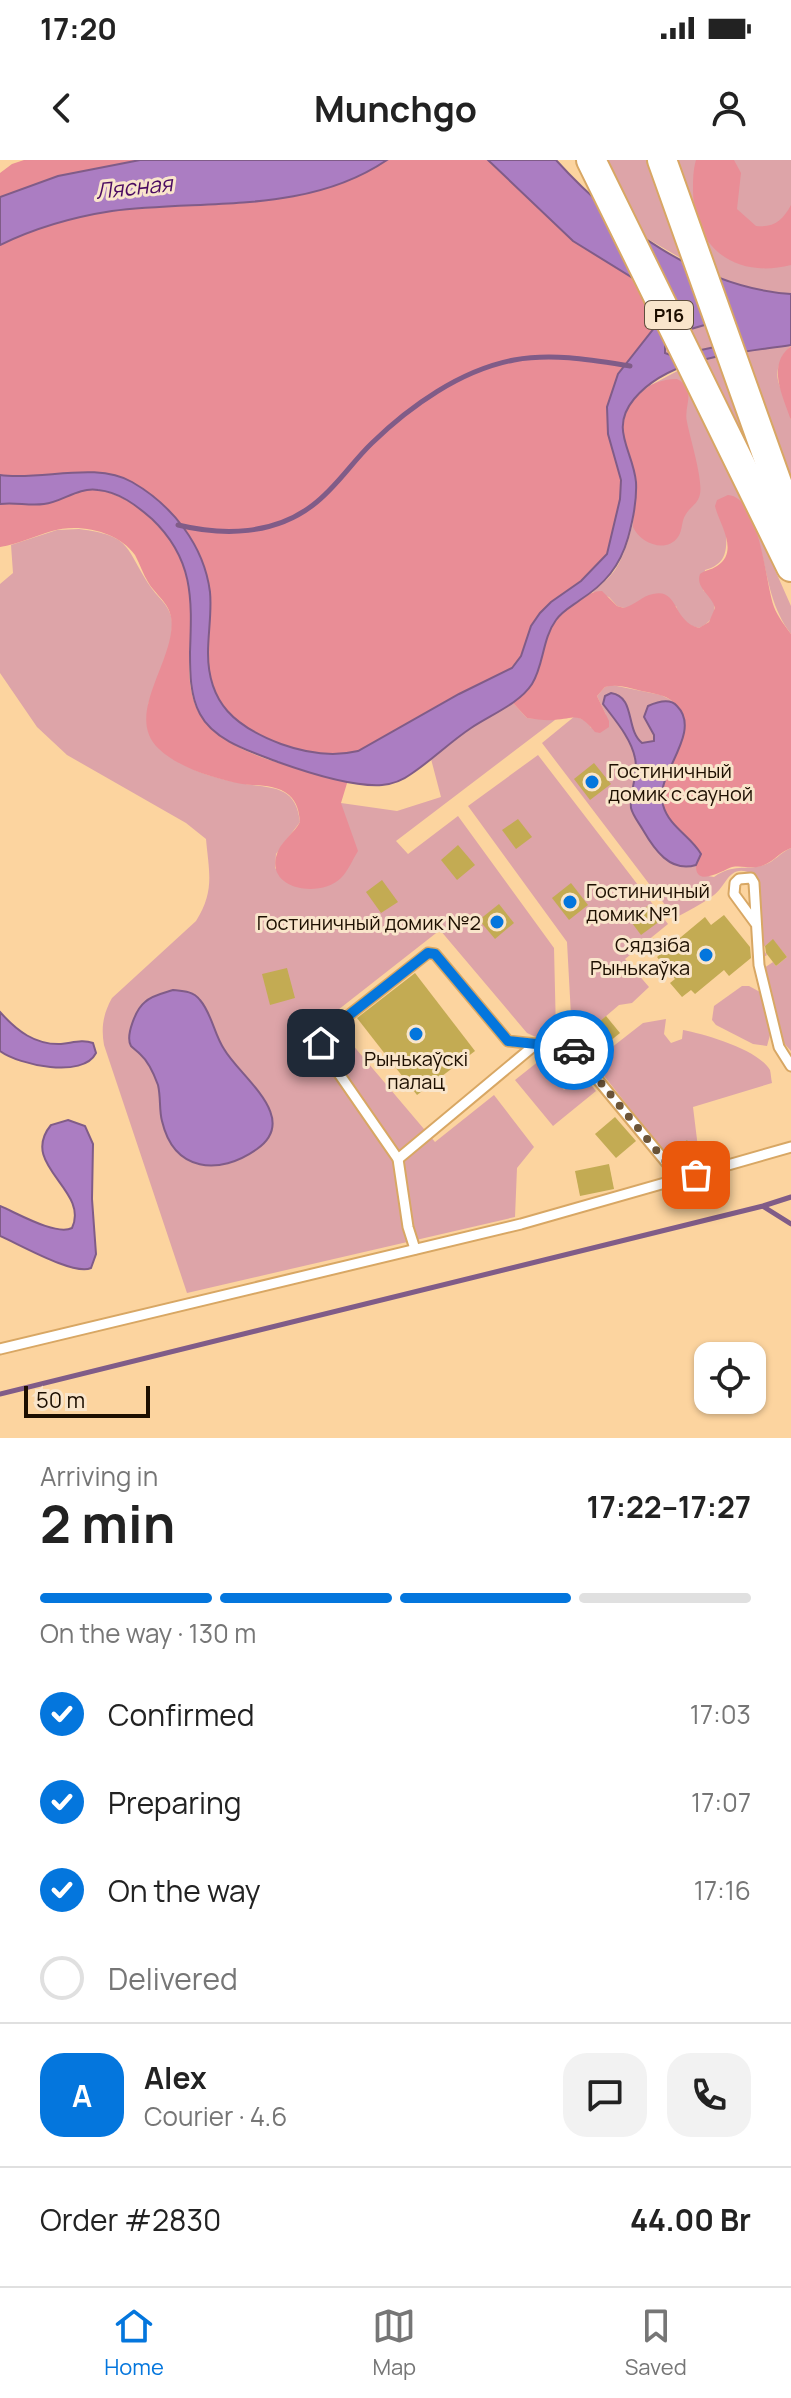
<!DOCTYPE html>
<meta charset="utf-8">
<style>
body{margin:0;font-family:Manrope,sans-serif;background:#f2f2f2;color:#222;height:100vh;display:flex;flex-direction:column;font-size:30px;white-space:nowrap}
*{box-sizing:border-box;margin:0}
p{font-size:26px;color:#767676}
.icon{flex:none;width:44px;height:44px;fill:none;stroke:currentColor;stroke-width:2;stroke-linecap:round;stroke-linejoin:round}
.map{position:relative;height:1278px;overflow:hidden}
.side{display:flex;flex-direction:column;background:#fff;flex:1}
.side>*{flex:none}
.buttons{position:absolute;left:694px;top:1182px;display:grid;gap:16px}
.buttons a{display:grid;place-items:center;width:72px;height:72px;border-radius:16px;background:#fff;box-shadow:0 2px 6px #0004;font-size:40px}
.scale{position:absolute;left:24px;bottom:20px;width:126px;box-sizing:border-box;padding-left:8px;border:4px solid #1d0f00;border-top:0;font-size:22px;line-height:28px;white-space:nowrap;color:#1d0f00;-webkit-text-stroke:6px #f9e5cb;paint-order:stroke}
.pin{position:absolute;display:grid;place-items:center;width:68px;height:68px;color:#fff;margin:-34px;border-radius:16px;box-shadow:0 4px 12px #0006}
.courier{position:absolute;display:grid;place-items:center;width:80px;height:80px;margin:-40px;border:6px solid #0476dd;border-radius:50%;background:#fff;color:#222;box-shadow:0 2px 10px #0007}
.head em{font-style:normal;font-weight:700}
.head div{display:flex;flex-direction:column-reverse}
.head{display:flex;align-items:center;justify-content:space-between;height:136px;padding:0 40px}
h1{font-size:52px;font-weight:700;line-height:60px}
.bar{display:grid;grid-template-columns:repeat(4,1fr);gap:12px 8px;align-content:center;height:96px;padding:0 40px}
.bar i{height:10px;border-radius:6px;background:#e0e0e0}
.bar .active{background:#0476dd}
.bar p{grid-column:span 4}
.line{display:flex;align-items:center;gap:20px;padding:0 40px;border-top:2px solid #e0e0e0}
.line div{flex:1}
.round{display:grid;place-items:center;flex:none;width:84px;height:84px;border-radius:24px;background:#f2f2f2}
ol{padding:0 40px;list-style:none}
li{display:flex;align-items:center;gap:24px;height:88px}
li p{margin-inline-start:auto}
li .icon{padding:8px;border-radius:50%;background:#0476dd;color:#fff;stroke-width:4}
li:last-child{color:#767676}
li i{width:44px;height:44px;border:4px solid #e0e0e0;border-radius:50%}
.status{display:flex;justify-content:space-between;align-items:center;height:56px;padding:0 40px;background:#fff;direction:ltr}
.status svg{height:22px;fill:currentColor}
header{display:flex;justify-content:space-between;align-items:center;height:104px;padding:0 40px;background:#fff;font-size:36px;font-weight:700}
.tab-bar{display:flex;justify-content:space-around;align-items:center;height:112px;border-top:2px solid #e0e0e0;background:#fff;font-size:22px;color:#767676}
.tab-bar a{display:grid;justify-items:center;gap:4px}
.tab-bar .active{color:#0476dd}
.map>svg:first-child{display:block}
.green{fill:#dda4a8}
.forest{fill:#e98d96}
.water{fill:#ab7dc2;stroke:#805c88;stroke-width:2;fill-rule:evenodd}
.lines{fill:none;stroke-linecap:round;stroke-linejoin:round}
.stream{stroke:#805c88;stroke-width:5}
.building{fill:#c3ab53}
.lane-casing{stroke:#d8a764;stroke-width:13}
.primary-casing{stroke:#d8a764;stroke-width:32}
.lane{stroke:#fff;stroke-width:9}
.primary{stroke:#fff;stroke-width:28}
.done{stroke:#6b5438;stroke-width:8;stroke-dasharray:0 14.4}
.route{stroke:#0476dd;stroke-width:10}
.poi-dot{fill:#0476dd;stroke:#f9e5cb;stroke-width:3}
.labels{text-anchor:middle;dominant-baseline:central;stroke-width:6;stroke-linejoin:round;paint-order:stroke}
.shield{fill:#f9e5cb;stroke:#5f4f3d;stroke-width:2}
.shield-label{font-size:18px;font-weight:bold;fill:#1d0f00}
.poi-label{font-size:20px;fill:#1d0f00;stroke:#f9e5cb;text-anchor:start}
.water-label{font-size:22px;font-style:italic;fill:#4a0b61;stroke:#f9e5cb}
</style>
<div class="status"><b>17:20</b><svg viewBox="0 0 49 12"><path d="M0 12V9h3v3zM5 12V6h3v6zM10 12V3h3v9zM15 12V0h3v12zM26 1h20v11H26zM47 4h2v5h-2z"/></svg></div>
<header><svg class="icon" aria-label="back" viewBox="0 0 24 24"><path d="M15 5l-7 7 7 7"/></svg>Munchgo<svg class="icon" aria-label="person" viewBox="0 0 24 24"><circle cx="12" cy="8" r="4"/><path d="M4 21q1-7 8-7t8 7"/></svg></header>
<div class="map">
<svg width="791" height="1278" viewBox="0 0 791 1278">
<rect width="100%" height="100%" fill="#fcd49f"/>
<g class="green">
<polygon points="604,0 649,0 684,100 641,75"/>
<polygon points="676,0 791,0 791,134 747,128 718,117"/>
<polygon points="708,164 715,187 673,196 665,193 665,186 691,169"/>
<path d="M791,185C763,221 786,224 791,260C791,283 791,308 791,331L741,191Z"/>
<polygon points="721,195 779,348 702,200"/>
<path d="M685,207L791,446V474C765,440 768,401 752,362L726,370C727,390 727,404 705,410L703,430C720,442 718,459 699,468C686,465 680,459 676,446L624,448L617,446L609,437L593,432C602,424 612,416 618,405C642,362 643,275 649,226Z"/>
<path d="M79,369C132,376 124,386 150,426C158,438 171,446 172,462C173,489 157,519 148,545C154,557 166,593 176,600C193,612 220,619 240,623C269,629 296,623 300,662L276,694L275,709L341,643L397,651L441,637L431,599L472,567L512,542L527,558L555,560L396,681L408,694L458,656L554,788L556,872L540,879L527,873L440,770L329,857L435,982L494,935L534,987L517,1008L515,1057L187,1133L104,885C101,868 103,854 112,838L196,761C215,731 209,712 206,679L186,663L67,595L37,567L0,513V424L13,413L11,385L57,370Z"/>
<path d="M612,525L661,535L675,542L697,710L702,715L714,717C734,703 744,711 764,705C774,702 781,692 791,688V891L782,881L764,808L773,802L776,806L787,797L773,780L762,788L767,795L761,799L754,715C730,701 727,725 714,735C702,744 688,751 675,758L542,583L575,556L588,562L591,568L606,555L597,536L605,527Z"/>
<polygon points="538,595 668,764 625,799 649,827 632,843 619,845 591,869 602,886 590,898 572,874 567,782 468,646"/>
<polygon points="742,826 749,826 760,832 770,875 767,886 753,884 716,865 712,860 714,846"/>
<path d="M666,859L664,874L671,883L682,879L683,870C705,874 759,890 770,910C771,914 771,919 772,923L693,947L700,1004L681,1013L593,902L643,863Z"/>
<polygon points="559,885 571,900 552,915 564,930 583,915 596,931 553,966 515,920"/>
</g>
<g class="forest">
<polygon points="24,0 140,0 58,16 0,37 0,13 12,4"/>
<path d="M387,0H488L573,81L644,125L658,163L618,214L607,247L608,274L621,320L620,339L607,394L581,421L551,442L531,466L521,496L512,508L459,534L358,591C333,597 306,593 281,584C235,567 208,544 208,493C208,473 212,452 210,432C204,386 171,345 132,322C95,301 42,321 0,315V85C35,68 73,57 112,51C205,39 306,55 387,0Z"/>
<path d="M696,0H734L741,13L737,49L756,66C774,68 783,60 791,45V105C736,119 694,89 693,31C693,21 693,10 696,0Z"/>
<path d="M791,186V260C783,236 766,205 791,186Z"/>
<path d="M677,219C698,229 683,246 687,262C690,278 703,319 700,334C698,344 691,346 686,354C681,361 683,370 678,377C666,394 640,383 633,367C633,352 637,338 636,323C633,289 607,266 638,235C650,224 661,219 677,219Z"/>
<path d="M95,329C120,334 140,346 157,365C174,383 187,404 190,429C197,471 175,530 208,565C238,598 305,610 348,620L341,643L358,691C353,699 348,711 341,718C320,739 262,730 278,691C283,680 294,673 300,662C299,651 297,642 289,635C276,624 258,626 242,624C216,619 179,608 159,589C122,555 178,498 171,457C169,443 155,434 148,422C143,414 140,404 135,395C118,371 79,363 52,371C35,376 18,384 0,387V344H46L76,332Z"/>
<path d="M728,335C760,337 765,422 774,447C778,457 785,466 791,474V688C780,692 774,701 764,705C754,710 743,705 732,707C725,709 695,729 696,705C696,701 700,698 701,694C690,675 669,667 663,645C658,623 674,605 680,586C682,580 681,574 681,568C680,542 673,537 647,532C633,530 620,523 605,527L597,536L609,561V567L600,573L595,572C578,552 578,558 554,560C546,561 536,559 527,558L512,542C546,518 535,490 555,461C561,452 571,447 579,441C587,436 592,431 602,431L617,446L624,448C635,445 642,436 653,434C679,428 672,461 699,468L709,462L715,448C712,435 695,428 700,414C705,410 711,410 717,406C740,391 719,364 715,346L717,340Z"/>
</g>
<g class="water">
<path d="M140,0H387C306,55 205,39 112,51C73,57 35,68 0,85V37L58,16Z"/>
<path d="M488,0H556C615,65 700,128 791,134V185C740,193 670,196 634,239C609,269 633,290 636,322C637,340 633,360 628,378C620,406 605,424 580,440C572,446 562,451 556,460C542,479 544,505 532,524C519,544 490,555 471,568C450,582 432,600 411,614C403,620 393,624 382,625C353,627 306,612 278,602C252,592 214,581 200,554C190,536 190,512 190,492C192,439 194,399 152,359C136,345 119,332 98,330C77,327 63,342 44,344C29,346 15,342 0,344V315C42,321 95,301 132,322C172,345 204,385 210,432C212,452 208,473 208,493C208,544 236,567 281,584C306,593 333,597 358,591L459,534L512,508L521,496L531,466L540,453L551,442L581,421L607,394L620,339L621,320L608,274L607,247L618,214L658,163L644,125L573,81ZM708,164L715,187L673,196L665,193V186L691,169Z"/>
<path d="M611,533C636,537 625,569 642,583L654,581V575L644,557L648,546C657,542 670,538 677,546C699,568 668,603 663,627C662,632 662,640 663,645C669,667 691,676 701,694L696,705C670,713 654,689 643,670C639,663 633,656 631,648C629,631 639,615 635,598C631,578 615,560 603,544L605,536Z"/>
<path d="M173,830C183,831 193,831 200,840C212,854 214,874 224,889C240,917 301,958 257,989C219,1016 174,1012 162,961C159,950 161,938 158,925C154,914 149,902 140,894C137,891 134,889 131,886C125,876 136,849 145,842C152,835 164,833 173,830Z"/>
<path d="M0,852C17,871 35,885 61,884C72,883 82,879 93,883L96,893C83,919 19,905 0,891Z"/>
<path d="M68,960L85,966L93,984L92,1039L96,1094L91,1108C74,1116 19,1084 0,1076V1046C17,1053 56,1076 72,1068C90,1030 18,1005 51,965Z"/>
</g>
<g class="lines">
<g class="stream">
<path d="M178,365C224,376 274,375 313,345C336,328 352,302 372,283C410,246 461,210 514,200C553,193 592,200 630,206"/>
<polyline points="764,1047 791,1064"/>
<polyline points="0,1234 763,1046 791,1037"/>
</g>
</g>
<g class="building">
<polygon points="594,603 611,624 590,640 574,619"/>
<polygon points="518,659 532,677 516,689 502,670"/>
<polygon points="458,685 475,705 457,720 441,700"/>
<polygon points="382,720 398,742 381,753 366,732"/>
<polygon points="571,723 588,745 569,760 552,738"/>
<polygon points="499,744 514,763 495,779 479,760"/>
<polygon points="649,745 660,761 641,775 629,759"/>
<polygon points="724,755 750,787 751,798 729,816 724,810 695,834 691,830 682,837 670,823 675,819 657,797 705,757 711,765"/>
<polygon points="773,779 787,797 776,806 766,793 765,786"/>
<polygon points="287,808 295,838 270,845 262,814"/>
<polygon points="415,813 475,891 417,935 357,858"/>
<polygon points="606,856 620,873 604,886 590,870"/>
<polygon points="615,957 636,981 616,998 595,974"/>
<polygon points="687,980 697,994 686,1002 676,988"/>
<polygon points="609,1004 614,1029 580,1036 575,1011"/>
</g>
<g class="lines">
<g class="lane-casing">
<g id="lane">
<polyline points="756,764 734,734 735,723 739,719 751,718 754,723 759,805 779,887 791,906"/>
<polyline points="398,999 536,884"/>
<polyline points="415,1089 408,1067 398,999 324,892 321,883 325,874 428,793 435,794 508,881 536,884 545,880 564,879 680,1019"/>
<polyline points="0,1189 521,1064 791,987"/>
</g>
</g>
<g class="primary-casing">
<g id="primary">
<polyline points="591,0 791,407"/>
<polyline points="662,0 791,362"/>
</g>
</g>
<use href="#lane" class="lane"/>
<use href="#primary" class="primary"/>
</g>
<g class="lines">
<polyline class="done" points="574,890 680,1019 696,1015"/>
<polyline class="route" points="321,883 325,874 428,793 435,794 508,881 536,884 545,880 564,879 574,890"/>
</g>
<g class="poi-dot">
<circle cx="592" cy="622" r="8"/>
<circle cx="570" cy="742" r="8"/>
<circle cx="497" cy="762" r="8"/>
<circle cx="706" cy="795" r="8"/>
<circle cx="416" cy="874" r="8"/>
</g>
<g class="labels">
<rect class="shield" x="645" y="141" width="48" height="28" rx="6"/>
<g class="shield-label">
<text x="669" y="155">Р16</text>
</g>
<g class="poi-label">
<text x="608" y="610">Гостиничный<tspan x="608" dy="23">домик с сауной</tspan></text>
<text x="586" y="730">Гостиничный<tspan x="586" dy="23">домик №1</tspan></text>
<text x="481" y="762" text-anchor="end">Гостиничный домик №2</text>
<text x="690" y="784" text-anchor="end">Сядзіба<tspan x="690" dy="23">Рынькаўка</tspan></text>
<text x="416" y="898" text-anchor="middle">Рынькаўскi<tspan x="416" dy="23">палац</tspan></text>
</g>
<g class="water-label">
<text transform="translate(134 27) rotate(-6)">Лясная</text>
</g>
</g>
</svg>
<div class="buttons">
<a><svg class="icon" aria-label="locate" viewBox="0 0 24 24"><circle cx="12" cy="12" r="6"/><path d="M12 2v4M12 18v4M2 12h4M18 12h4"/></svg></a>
</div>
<div class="scale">50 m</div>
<div class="pin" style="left:696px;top:1015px;background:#ea580c"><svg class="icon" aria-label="bag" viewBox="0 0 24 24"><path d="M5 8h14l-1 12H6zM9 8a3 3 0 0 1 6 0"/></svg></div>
<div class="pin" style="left:321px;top:883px;background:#1f2937"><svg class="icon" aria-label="home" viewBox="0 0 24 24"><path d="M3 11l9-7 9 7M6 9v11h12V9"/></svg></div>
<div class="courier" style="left:574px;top:890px"><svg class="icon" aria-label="car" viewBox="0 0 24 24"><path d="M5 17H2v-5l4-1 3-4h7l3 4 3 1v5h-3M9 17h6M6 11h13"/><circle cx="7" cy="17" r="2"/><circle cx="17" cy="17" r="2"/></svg></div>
</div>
<section class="side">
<div class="head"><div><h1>2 min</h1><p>Arriving in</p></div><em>17:22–17:27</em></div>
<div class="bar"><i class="active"></i><i class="active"></i><i class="active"></i><i></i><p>On the way · 130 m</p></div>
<ol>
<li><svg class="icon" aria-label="check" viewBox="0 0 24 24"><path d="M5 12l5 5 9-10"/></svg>Confirmed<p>17:03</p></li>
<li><svg class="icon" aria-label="check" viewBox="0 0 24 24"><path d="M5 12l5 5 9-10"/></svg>Preparing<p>17:07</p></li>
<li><svg class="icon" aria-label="check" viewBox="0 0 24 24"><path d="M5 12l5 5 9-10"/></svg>On the way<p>17:16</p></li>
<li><i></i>Delivered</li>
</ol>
<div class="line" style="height:144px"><b class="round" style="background:#0476dd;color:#fff">A</b><div><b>Alex</b><p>Courier · 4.6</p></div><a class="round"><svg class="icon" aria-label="chat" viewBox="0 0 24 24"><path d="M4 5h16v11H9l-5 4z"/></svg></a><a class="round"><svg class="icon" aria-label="phone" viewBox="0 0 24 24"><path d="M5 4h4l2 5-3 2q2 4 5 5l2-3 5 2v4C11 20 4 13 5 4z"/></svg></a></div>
<div class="line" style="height:104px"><div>Order #2830</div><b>44.00 Br</b></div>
</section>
<nav class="tab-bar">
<a class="active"><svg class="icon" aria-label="home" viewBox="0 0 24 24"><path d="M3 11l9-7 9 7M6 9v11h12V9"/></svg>Home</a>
<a><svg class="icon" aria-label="map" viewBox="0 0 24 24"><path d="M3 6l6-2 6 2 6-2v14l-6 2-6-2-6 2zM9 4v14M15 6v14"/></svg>Map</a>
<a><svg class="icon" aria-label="saved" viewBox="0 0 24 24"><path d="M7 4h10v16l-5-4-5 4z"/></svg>Saved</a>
</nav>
